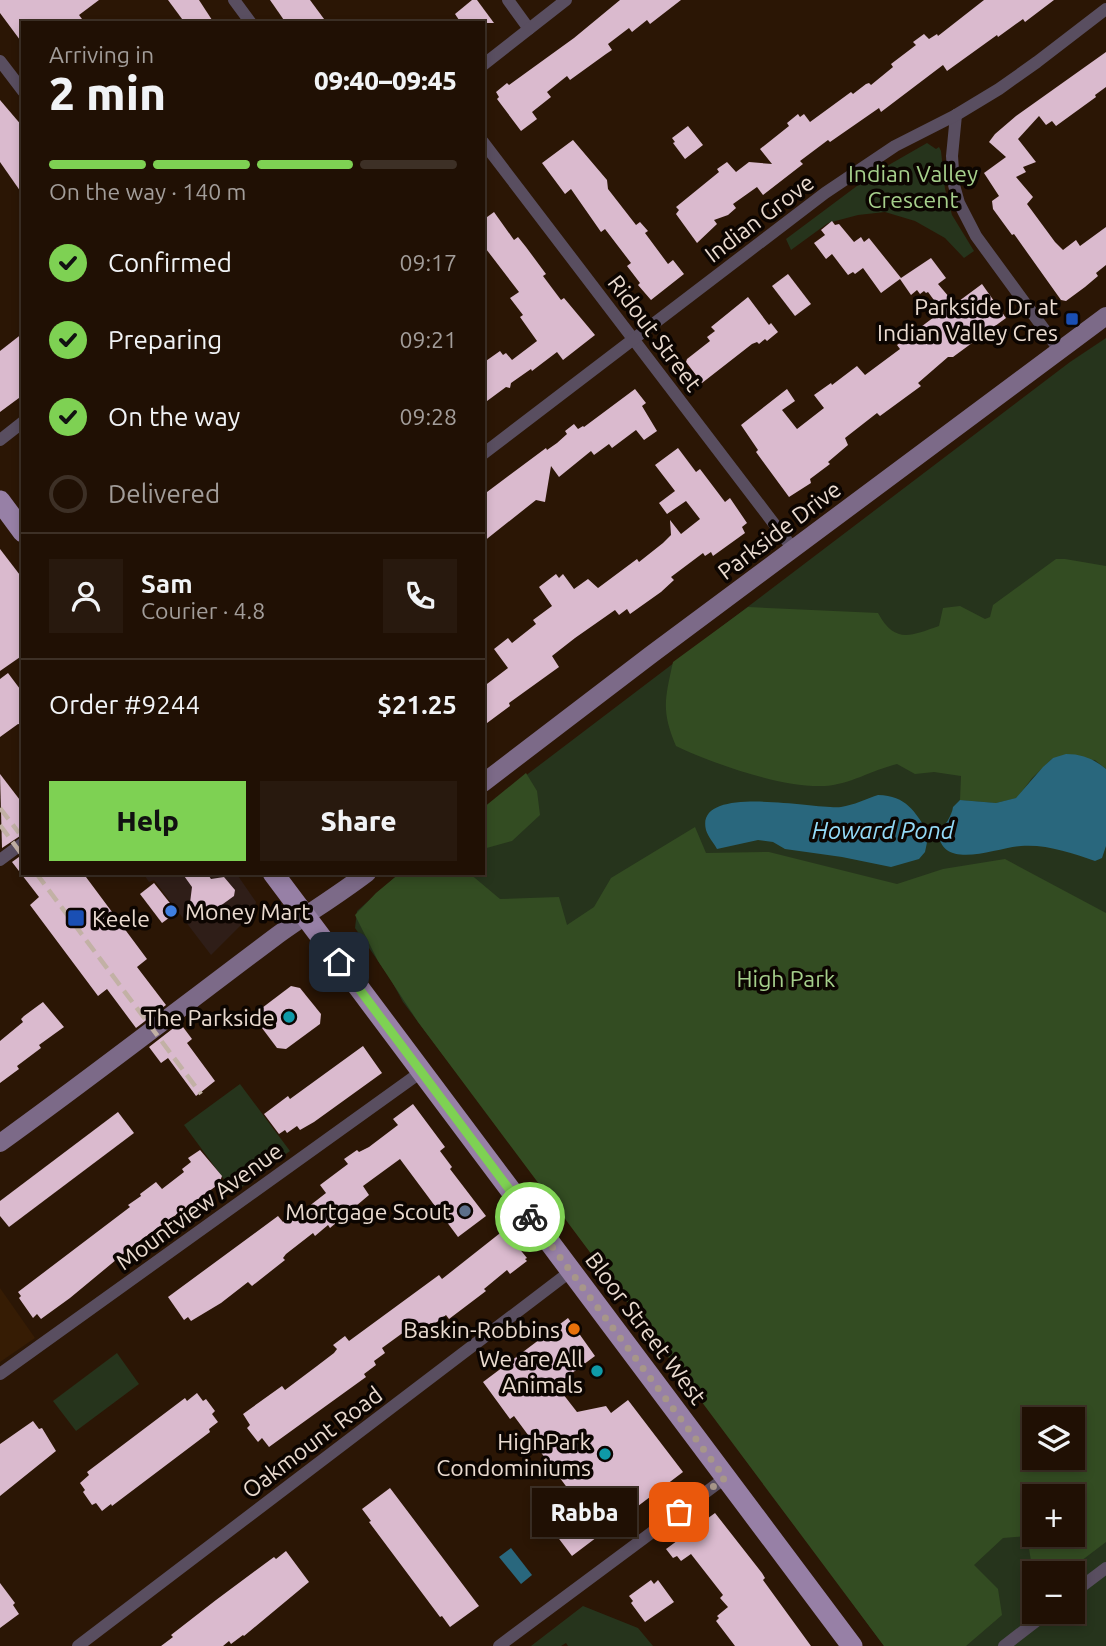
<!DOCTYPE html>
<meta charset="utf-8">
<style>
body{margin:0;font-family:Ubuntu,sans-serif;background:#28190e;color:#f1f3f6;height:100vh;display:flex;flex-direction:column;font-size:26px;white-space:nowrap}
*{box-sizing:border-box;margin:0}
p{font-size:23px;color:#a29d9a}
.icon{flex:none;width:38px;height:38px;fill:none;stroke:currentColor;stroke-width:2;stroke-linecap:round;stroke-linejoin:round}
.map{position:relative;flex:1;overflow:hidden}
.sheet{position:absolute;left:21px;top:21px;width:464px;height:854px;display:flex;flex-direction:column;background:#201004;border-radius:0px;box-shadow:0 4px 10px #0003,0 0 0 2px #3d3026}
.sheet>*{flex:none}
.buttons{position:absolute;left:1022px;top:1407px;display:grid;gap:14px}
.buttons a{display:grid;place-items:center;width:63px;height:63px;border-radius:0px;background:#201004;box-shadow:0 4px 10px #0003,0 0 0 2px #3d3026;font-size:35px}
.pin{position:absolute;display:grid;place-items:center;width:60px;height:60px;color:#fff;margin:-30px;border-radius:14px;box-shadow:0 4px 10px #0006}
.courier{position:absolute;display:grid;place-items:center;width:70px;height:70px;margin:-35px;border:5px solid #7ed153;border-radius:50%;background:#fff;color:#222;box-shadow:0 2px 9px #0007}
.bubble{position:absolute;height:49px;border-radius:0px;background:#201004;box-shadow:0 4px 10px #0003,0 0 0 2px #3d3026;font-size:23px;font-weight:800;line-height:49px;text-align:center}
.summary em{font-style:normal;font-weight:800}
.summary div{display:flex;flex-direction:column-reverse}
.summary{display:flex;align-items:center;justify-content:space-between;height:119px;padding:0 28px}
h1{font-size:46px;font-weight:800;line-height:52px}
.bar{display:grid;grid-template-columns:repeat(4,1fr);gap:10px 7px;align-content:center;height:84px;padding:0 28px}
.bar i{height:9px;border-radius:5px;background:#3d3026}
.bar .on{background:#7ed153}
.bar p{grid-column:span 4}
.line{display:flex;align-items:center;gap:18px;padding:0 28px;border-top:2px solid #3d3026}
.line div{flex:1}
.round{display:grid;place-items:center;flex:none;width:74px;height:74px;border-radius:0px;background:#28190e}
ol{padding:0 28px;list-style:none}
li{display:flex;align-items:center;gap:21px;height:77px}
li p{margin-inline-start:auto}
li .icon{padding:7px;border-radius:50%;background:#7ed153;color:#111;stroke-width:4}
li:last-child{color:#a29d9a}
li i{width:38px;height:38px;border:4px solid #3d3026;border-radius:50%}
.button{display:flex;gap:14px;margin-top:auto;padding:14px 28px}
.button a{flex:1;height:80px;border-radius:0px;background:#7ed153;color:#111;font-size:28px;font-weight:800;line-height:80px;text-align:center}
.button a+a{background:#28190e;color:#f1f3f6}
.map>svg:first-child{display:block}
.commercial{fill:#2f1e18}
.built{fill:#361c04}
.green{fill:#26341c;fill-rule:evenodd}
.forest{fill:#334c22;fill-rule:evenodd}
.water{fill:#29677d}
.building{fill:#dabace}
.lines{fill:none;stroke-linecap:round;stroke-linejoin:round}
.street{stroke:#594e60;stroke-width:12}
.secondary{stroke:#7c6a88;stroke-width:18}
.primary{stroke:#9780a6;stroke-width:21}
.rail{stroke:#c2b1a5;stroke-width:4.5;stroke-dasharray:14 7;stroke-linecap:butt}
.done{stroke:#a79689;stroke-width:7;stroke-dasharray:0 12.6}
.route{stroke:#7ed153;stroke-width:9}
.transit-dot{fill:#1a4fb4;stroke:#0c0501;stroke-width:2.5}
.shop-dot{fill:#3f7fe0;stroke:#0c0501;stroke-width:2.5}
.culture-dot{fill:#0f9aa8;stroke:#0c0501;stroke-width:2.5}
.service-dot{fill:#5c6f8a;stroke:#0c0501;stroke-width:2.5}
.food-dot{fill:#e8710a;stroke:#0c0501;stroke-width:2.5}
.labels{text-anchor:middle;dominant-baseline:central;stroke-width:7;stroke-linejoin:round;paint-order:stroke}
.park-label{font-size:23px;fill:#a6d08c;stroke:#0c0501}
.street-label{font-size:23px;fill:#eadbd0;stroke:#0c0501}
.poi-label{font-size:23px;fill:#eadbd0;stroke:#0c0501;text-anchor:end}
.water-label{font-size:24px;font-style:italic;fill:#93daf7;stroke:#0c0501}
</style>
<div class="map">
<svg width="1106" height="1646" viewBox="0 0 1106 1646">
<rect width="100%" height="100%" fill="#2b1605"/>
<polygon class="commercial" points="143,873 236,873 256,902 253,913 211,955 154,880 149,882"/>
<polygon class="built" points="0,1288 35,1338 0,1362"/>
<g class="green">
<polygon points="927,143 936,149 939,147 941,151 945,189 952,215 974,251 964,258 945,238 915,221 885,212 858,215 828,223 791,250 786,239 873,174"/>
<path d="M1106,338V1646H884L638,1312L403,1002L390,978L355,928L357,911L400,873H483V808L1070,362ZM1034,1419H1073V1458H1034ZM1034,1496H1073V1535H1034ZM1034,1573H1073V1612H1034Z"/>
<polygon points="240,1084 290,1151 234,1193 184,1125"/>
<polygon points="117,1353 139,1384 76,1431 53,1401"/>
<polygon points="583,1606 638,1628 653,1646 568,1646 566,1643 561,1646 531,1646"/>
</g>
<g class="forest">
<path d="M1056,559H1065L1106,566V769L1095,760L1053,758L1032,778L1017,798L996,803L960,800L961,776L934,772L915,774L897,764C872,770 849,785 824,786C782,788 714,764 676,746C661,710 665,699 673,662L748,607L878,613C895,644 910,636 939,626L943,608L960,606L985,619L990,617L993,605Z"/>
<polygon points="526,773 537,791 540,815 512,841 483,849 483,808"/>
<path d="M695,827L706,853L769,852L897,884L943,869L1005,859L1106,913V1542L1065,1573H1034V1596L1028,1601L1031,1561L1027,1536L1003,1538L974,1565L998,1589L1002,1615L966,1646H884L418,1022L378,961L355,915L376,893L400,873H469L500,899L559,897L567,925L594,907L611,878ZM1073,1419V1458H1034V1419ZM1034,1496H1073V1535H1034Z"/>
</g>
<g class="water">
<path d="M1066,754C1082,754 1094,759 1106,769V846L1102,858L1095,861C1072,853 1046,844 1021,846C997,847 941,873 938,831C945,827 952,815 953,807L960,800L996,803L1016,798L1043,767L1053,758Z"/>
<path d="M878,795C907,796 914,811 929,833L925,852L919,859L891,867L842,857L785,849L773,842L758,840L717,849C714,843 708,837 706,830C694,782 818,810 841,807C854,805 866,799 878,795Z"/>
<polygon points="511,1548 532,1575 521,1584 499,1557"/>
</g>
<g class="building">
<polygon points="0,0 99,0 79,15 85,23 23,23 23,44 0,13"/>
<polygon points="168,0 199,0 214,23 185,23"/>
<polygon points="270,0 310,0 327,23 286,23"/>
<polygon points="472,0 477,0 494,23 461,23 455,14"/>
<polygon points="620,0 681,0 650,24 647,20 632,32 629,28 608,44 612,50 606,54 570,80 567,76 547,92 551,97 532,112 537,119 521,131 497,99 499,97 496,92 507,83 509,85 574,38"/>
<polygon points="984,0 1054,0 1025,22 1023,19 998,37 997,35 947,71 943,65 881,112 879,108 830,142 828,140 800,161 803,164 763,195 757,187 733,204 736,208 728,215 714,220 717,224 697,243 676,214 679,210 676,207 719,172 717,169 727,162 736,172 749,162 772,164 760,149 789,126 787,123 798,114 800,117 804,114 810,122 851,92 853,94 866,84 869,83 871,85 893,67 891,64 916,45 913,42 924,34 929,39 937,34 938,36"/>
<polygon points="1106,52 1106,87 1095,95 1096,97 1056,126 1052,121 1046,125 1039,116 1018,139 1036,162 1023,167 1026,172 1016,177 1033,197 1027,204 1055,242 1063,250 1076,240 1080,246 1106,227 1106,265 1096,273 1098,276 1085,287 1066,301 1061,300 1014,234 1012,235 993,209 992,201 999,196 984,173 1006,157 989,142 995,134 1016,116"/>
<polygon points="0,100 23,127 23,195 0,162"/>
<polygon points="688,126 703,145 685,159 673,143 675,142 672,138"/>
<polygon points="573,140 607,180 608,189 636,225 640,222 648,231 645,233 668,264 673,260 684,274 651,300 638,285 640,283 627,266 631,263 605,229 601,232 571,189 565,194 542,163"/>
<polygon points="494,212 514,240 518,237 526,247 546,274 543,276 561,300 564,298 595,335 563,360 557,352 532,371 531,369 511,383 510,388 506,387 483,404 483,363 500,351 503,355 506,353 512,360 537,341 520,317 523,315 510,298 519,292 483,245 483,220"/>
<polygon points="832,221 835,225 839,224 854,242 861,237 864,242 869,238 901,278 931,258 946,278 938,284 955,304 982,284 1006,318 953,357 948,357 918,383 921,386 880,416 877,413 845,438 848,445 828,462 830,464 810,479 811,483 789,497 756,452 758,450 741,425 787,389 795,401 782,410 797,429 824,408 814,395 831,383 832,385 857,366 865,375 900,349 897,345 942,311 928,292 926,293 924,291 920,294 917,290 911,295 900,279 881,293 863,268 855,274 853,272 848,275 832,254 826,259 814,243 825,235 821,230"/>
<polygon points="788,274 811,304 795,316 772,286"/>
<polygon points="748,297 769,325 771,323 778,332 767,341 765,339 759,344 757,342 752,344 702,383 686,362 687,359 710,341 707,337 715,331 711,327"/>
<polygon points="23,333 23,395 0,412 0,351"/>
<polygon points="635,389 646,403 642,406 657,431 644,440 636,430 612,448 609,444 594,455 591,451 559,477 551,466 545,502 536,500 483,542 483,495 546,448 547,450 557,443 567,434 565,431 574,424 578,429 583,426 584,427"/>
<polygon points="678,448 696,472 700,469 725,502 730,498 747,523 742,527 745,533 713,556 711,552 705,556 703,553 671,577 674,580 661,592 630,614 627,609 619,615 615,610 575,638 552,656 559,667 509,703 510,706 483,726 483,687 508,668 494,649 508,638 512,643 536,624 533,620 552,606 539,587 556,574 559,578 563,574 574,589 588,579 598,588 637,559 639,562 663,543 671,535 670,520 681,534 700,519 686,501 667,514 659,503 675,491 655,465"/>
<polygon points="0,549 23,579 23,655 0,671"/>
<polygon points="8,673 23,693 23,725 18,724 0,737 0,679"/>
<polygon points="0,774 23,804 23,834 2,848"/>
<polygon points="23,854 23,873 83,873 147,959 137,967 166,1005 136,1028 107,989 98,996 30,905 39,897 12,862"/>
<polygon points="182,873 207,873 211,879 224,877 235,890 234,896 205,917 200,916 190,903 192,887"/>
<polygon points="154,883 177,912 162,923 140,894"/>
<polygon points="291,986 300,988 321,1014 320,1024 286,1049 277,1048 256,1020 258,1011"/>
<polygon points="43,1002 64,1027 39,1045 41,1048 17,1066 19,1069 0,1083 0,1041 23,1022 21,1019 24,1016"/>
<polygon points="180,1023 192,1039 187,1043 215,1081 196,1096 168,1058 161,1063 149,1047"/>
<polygon points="363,1046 382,1073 314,1122 300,1130 297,1126 287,1133 285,1130 279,1134 264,1114 288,1096 290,1099"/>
<polygon points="413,1104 445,1147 440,1151 452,1167 450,1169 486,1216 458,1237 400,1159 363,1186 369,1195 330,1228 328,1225 315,1236 313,1233 286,1254 283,1258 285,1260 252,1286 248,1282 221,1303 191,1321 188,1317 184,1320 168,1297 278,1216 283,1222 297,1212 299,1214 326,1193 320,1185 348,1164 344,1159 357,1150 359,1152 369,1147 398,1125 393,1119"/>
<polygon points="118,1112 134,1133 9,1227 0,1216 0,1201"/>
<polygon points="200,1150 222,1176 219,1184 134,1245 70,1298 41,1319 37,1314 33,1318 19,1298 21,1296 18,1292 130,1207 128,1205 141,1196 140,1194 156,1182 162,1189 184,1172 182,1169 191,1162 188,1158"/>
<polygon points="504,1230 527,1258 525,1259 527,1261 510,1274 507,1270 484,1289 486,1291 449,1319 446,1315 433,1325 431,1323 420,1331 418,1328 407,1336 404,1332 382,1348 385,1353 374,1361 376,1365 364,1374 366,1377 269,1447 262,1438 258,1442 247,1428 250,1425 243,1414 282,1386 285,1390 317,1366 334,1353 337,1349 333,1345 345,1336 349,1341 439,1275 442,1279"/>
<polygon points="568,1318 595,1356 556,1385 577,1412 606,1406 611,1413 628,1400 683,1472 572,1556 544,1519 574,1497 514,1416 510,1419 483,1382"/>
<polygon points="197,1393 203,1401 206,1399 215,1411 212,1414 218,1422 209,1429 210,1432 112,1506 111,1504 102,1511 96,1503 92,1505 83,1492 85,1490 80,1483 89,1475 87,1472 185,1398 187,1401"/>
<polygon points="33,1421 39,1429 42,1428 56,1451 0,1496 0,1444"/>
<polygon points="390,1488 479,1606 450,1627 442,1616 440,1617 369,1522 371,1521 362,1509"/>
<polygon points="715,1513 762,1573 765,1578 763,1580 811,1646 735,1646 716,1621 719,1618 717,1616 728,1607 720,1598 723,1595 691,1554 681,1561 677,1556 673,1558 666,1549"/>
<polygon points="286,1551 309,1582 244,1636 243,1635 231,1644 229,1641 223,1646 161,1646 173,1637 171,1635 216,1600 274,1557 276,1559"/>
<polygon points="651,1580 654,1584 658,1580 674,1602 645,1622 631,1603 633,1601 629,1596"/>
<polygon points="0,1583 15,1603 13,1605 19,1614 0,1628"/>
</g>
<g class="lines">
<g class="street">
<polyline points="234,0 251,23"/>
<polyline points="508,0 529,29"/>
<polyline points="0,61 23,91"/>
<polyline points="483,65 566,0"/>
<polyline points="956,115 952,156 954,185 959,203 976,236 1060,351"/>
<polyline points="483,142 794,550"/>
<polyline points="0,440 23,422"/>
<polyline points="483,454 825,193 895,146 956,115 999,89 1037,62 1106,9"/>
<polyline points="0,860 23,843"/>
<polyline points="0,1374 421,1072"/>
<polyline points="1073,1593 1106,1568"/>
<polyline points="78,1646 571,1271"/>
<polyline points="499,1646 725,1478"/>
<polyline points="1004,1646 1048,1612"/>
</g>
<g class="secondary">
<polyline points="483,783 652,654 1106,316"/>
<path d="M0,1143C93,1076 183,1006 275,937C305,915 337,896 367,873"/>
</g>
<g class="primary">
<polyline points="0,501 23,532"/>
<polyline points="273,873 852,1646"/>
</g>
<g class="rail">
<polyline points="0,808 19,833"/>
<polyline points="0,825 23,856"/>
<polyline points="36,873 201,1094"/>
</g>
</g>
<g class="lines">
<polyline class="done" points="530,1217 725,1478 679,1512"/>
<polyline class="route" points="339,962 530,1217"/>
</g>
<g class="transit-dot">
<rect x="1065" y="312" width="14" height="14" rx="3.5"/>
<rect x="67" y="909" width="18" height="18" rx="3.5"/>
</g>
<circle class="shop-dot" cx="171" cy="911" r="7"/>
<g class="culture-dot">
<circle cx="289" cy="1017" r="7"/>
<circle cx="597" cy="1371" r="7"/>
<circle cx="605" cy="1454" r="7"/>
</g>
<circle class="service-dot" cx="465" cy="1211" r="7"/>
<circle class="food-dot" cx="574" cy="1329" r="7"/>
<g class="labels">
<g class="park-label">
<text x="913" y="173">Indian Valley<tspan x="913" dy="26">Crescent</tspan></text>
<text x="786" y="978">High Park</text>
</g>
<g class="street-label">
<text transform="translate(759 218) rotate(-37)">Indian Grove</text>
<text transform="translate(655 333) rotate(53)">Ridout Street</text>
<text transform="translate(779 530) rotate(-37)">Parkside Drive</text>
<text transform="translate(199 1206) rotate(-36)">Mountview Avenue</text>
<text transform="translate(646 1328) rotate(53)">Bloor Street West</text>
<text transform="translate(312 1442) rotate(-37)">Oakmount Road</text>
</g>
<g class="poi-label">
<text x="1058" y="306">Parkside Dr at<tspan x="1058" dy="26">Indian Valley Cres</tspan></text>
<text x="185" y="911" text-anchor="start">Money Mart</text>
<text x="92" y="918" text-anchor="start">Keele</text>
<text x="275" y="1017">The Parkside</text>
<text x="451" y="1211">Mortgage Scout</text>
<text x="560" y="1329">Baskin-Robbins</text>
<text x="583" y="1358">We are All<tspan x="583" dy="26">Animals</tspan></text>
<text x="591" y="1441">HighPark<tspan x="591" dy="26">Condominiums</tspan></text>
</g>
<g class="water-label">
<text x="883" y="830">Howard Pond</text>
</g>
</g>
</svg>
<div class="buttons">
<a><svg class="icon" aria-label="layers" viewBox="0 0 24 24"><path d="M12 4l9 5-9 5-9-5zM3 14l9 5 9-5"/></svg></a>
<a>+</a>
<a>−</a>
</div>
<div class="pin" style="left:679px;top:1512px;background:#ea580c"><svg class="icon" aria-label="bag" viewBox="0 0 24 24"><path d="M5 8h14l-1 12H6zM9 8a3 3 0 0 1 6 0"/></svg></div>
<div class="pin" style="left:339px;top:962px;background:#1f2937"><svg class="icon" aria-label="home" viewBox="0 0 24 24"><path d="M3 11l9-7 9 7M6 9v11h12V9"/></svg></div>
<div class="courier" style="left:530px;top:1217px"><svg class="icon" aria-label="bike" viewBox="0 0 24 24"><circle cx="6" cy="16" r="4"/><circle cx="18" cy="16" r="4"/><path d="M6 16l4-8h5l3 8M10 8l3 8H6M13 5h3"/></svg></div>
<div class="bubble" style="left:532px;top:1488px;width:105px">Rabba</div>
<section class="sheet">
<div class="summary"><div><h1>2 min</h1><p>Arriving in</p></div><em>09:40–09:45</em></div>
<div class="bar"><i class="on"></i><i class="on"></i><i class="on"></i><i></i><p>On the way · 140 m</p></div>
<ol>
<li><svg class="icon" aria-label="check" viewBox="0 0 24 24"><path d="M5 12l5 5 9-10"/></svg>Confirmed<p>09:17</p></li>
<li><svg class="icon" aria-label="check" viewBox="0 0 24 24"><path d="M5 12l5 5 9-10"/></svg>Preparing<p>09:21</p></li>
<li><svg class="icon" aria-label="check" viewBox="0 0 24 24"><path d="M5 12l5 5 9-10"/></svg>On the way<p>09:28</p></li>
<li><i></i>Delivered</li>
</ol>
<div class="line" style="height:126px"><a class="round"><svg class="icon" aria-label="person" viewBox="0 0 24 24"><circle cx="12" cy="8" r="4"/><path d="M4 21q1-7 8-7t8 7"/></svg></a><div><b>Sam</b><p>Courier · 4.8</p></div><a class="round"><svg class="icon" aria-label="phone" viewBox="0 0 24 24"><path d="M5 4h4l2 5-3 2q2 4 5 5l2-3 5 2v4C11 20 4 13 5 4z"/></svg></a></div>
<div class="line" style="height:91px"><div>Order #9244</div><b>$21.25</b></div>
<div class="button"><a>Help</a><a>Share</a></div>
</section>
</div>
